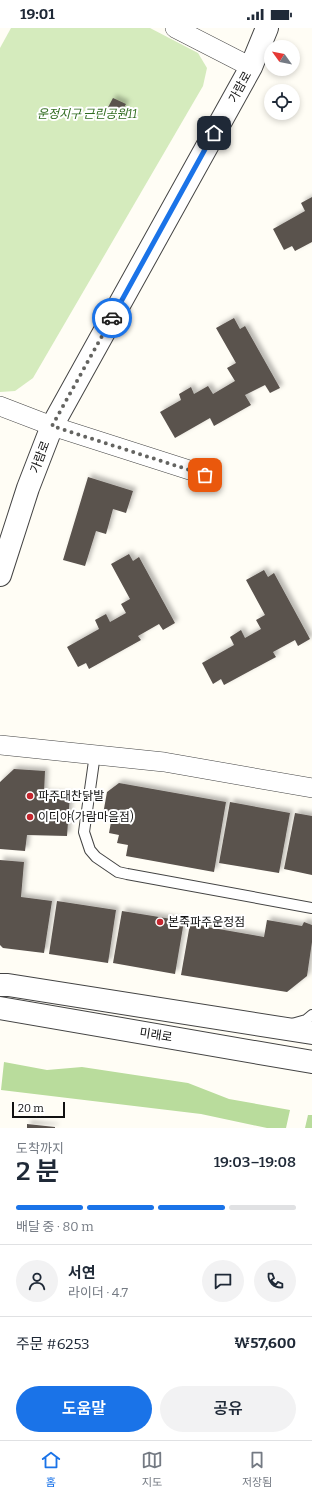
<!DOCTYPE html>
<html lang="ko">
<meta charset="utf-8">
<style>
body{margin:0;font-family:Bitter,"Noto Sans KR",serif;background:#f2f2f3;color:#1f2937;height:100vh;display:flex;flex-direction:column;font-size:15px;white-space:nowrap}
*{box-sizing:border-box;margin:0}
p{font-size:13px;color:#747a83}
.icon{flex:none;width:22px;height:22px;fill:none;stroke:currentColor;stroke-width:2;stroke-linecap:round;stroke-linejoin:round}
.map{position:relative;height:1100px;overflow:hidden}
.details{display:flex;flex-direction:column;background:#fff;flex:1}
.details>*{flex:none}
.needle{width:26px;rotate:303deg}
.tools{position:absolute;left:264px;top:12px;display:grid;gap:8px}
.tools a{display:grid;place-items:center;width:36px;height:36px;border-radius:50%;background:#fff;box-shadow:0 2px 6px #0003;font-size:20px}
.scale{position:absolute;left:12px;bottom:10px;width:53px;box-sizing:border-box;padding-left:4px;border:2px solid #111;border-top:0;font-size:11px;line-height:14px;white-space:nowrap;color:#111;-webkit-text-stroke:3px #fff;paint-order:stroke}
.pin{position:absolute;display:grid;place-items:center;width:34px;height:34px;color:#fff;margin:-17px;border-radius:8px;box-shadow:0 2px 6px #0006}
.courier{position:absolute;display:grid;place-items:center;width:40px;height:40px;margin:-20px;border:3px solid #1a73e8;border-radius:50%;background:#fff;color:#222;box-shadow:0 1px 5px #0007}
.headline em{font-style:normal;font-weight:600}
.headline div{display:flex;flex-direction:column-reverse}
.headline{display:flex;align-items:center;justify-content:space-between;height:68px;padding:0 16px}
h1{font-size:26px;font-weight:600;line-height:30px}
.bar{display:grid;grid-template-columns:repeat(4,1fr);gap:6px 4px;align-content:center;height:48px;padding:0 16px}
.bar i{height:5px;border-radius:3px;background:#e0e1e3}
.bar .on{background:#1a73e8}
.bar p{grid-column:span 4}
.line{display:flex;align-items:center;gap:10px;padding:0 16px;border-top:1px solid #e0e1e3}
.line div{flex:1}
.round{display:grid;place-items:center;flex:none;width:42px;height:42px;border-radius:21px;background:#f2f2f3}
.button{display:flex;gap:8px;margin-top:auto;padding:8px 16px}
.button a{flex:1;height:46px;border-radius:24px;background:#1a73e8;color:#fff;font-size:16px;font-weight:600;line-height:46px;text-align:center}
.button a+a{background:#f2f2f3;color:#1f2937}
.status{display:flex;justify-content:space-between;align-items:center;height:28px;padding:0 20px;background:#fff;direction:ltr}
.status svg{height:11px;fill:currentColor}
.tab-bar{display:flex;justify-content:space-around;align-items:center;height:56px;border-top:1px solid #e0e1e3;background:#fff;font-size:11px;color:#747a83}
.tab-bar a{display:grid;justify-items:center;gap:2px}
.tab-bar .on{color:#1a73e8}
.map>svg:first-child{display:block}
.green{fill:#d5ebbd}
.forest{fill:#b9dc9c}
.building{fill:#5a524d;filter:url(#shadow)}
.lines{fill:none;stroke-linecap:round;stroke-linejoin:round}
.service-casing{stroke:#444;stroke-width:12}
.minor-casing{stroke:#444;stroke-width:20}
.tertiary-casing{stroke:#444;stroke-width:24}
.service{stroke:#fff;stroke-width:10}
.minor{stroke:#fff;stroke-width:19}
.tertiary{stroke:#fff;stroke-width:22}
.done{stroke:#646461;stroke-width:4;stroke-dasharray:0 7.2}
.route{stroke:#1a73e8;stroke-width:5}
.poi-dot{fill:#c4262e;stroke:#fff;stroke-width:1.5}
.labels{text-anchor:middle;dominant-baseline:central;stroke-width:4;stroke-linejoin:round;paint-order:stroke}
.street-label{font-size:12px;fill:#111;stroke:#fff}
.park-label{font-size:12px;font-style:italic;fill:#2f6b1f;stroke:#fff}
.poi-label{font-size:12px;fill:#111;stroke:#fff;text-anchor:start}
</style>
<div class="status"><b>19:01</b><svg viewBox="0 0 49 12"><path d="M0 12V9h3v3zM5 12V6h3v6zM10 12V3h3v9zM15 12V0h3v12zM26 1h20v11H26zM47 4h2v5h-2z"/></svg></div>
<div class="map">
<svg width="312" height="1100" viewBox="0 0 312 1100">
<defs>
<filter id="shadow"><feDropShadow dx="3.5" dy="-3.5" stdDeviation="2" flood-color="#0004"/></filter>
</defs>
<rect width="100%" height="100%" fill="#fffdf5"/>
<polygon class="green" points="11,0 150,0 198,25 207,40 203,58 33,350 15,363 0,364 0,20"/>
<g class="forest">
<polygon points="4,1034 47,1042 82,1039 188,1055 229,1071 290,1082 286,1100 267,1100 201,1086 1,1062"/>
<polygon points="308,1087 312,1087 312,1100 305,1100"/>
</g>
<g class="building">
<polygon points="113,70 126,76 117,92 105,85"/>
<polygon points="312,169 312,214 295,223 292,218 284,222 273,201 305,183 301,175"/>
<polygon points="234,290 240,301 245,298 280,360 270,365 265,357 245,367 251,377 214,398 210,390 175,410 160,384 181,372 179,366 191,359 194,366 208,358 213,366 235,353 227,340 236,335 216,300"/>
<polygon points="88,449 133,463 126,485 113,481 106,506 96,503 85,538 63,532"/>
<polygon points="129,526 133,533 139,529 175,595 163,602 159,596 138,608 141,612 89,641 86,635 78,639 67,619 99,601 95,592 106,586 110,594 126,585 121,576 130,571 111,536"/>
<polygon points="264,542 268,549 274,545 310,611 298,618 295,612 273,624 276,629 224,657 221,651 213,656 202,635 234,617 230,609 241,602 245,610 261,601 256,592 265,587 246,552"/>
<polygon points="14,741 45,743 44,765 70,767 67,808 27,807 25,823 0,821 0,754"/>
<polygon points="119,755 226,774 214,844 126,828 128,817 117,815 119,807 109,805 111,794 102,792 107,764"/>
<polygon points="230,774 290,785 279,845 219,835"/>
<polygon points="295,785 312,788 312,847 284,841"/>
<polygon points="0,832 24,834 21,869 52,873 44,925 3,920 0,917"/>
<polygon points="57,873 116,882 108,935 49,926"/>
<polygon points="122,883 184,893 175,946 113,935"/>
<polygon points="267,892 302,898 304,894 312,897 312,914 307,948 287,964 181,947 190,896 264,909"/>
<polygon points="27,1096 55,1099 55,1100 27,1100"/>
</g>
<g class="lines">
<g class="service-casing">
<g id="service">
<polyline points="95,726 84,804 90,822 96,829 118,844 127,846 312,880"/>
<polyline points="292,996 306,992 312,987"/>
</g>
</g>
<g class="minor-casing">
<g id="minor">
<polyline points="175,0 251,39"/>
<polyline points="0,378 52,398 205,447"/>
<polyline points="0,717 164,734 312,760"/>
</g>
</g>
<g class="tertiary-casing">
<g id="tertiary">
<polyline points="0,547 28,460 52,398 251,39 267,0"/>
<polyline points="0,957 8,957 312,1005"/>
<polyline points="0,980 312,1034"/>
</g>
</g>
<use href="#service" class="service"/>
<use href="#minor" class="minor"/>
<use href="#tertiary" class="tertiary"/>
</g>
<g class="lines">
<polyline class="done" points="112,290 52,398 205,447"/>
<polyline class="route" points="112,290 214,105"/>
</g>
<g class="poi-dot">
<circle cx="30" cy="768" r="4"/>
<circle cx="30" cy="789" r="4"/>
<circle cx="160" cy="894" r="4"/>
</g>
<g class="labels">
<g class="street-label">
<text transform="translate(240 59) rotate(-61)">가람로</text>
<text transform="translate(40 429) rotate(-69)">가람로</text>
<text transform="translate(156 1007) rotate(9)">미래로</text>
</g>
<g class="park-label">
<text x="87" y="86">운정지구 근린공원11</text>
</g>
<g class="poi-label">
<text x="38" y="768">파주대찬닭발</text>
<text x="38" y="789">이디야(가람마을점)</text>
<text x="168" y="894">본죽파주운정점</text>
</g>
</g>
</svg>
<div class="tools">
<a><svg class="needle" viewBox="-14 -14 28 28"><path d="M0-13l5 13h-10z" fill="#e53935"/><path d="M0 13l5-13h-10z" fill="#747a83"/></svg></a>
<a><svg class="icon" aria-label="locate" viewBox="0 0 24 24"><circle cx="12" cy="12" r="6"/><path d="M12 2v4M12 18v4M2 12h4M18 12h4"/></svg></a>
</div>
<div class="scale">20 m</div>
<div class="pin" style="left:205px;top:447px;background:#ea580c"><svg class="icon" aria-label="bag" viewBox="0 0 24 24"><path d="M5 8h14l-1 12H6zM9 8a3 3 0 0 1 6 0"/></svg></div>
<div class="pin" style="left:214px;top:105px;background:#1f2937"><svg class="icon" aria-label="home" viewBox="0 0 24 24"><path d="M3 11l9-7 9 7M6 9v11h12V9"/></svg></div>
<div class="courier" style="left:112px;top:290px"><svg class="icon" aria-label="car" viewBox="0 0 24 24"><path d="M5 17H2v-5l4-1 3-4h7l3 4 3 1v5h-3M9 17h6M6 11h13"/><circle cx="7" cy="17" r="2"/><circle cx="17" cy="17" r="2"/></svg></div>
</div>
<section class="details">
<div class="headline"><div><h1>2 분</h1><p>도착까지</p></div><em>19:03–19:08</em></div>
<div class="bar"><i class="on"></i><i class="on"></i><i class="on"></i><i></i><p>배달 중 · 80 m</p></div>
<div class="line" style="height:72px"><a class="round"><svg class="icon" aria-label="person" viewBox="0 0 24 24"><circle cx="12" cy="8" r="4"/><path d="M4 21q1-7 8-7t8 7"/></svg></a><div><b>서연</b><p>라이더 · 4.7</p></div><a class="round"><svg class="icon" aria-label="chat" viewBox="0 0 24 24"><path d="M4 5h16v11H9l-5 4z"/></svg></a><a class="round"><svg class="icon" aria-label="phone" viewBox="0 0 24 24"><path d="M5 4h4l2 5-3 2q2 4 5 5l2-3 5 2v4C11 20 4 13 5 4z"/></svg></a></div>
<div class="line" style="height:52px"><div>주문 #6253</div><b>₩57,600</b></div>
<div class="button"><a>도움말</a><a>공유</a></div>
</section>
<nav class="tab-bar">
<a class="on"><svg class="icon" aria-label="home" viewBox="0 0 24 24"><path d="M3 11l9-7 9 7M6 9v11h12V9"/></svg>홈</a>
<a><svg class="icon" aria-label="map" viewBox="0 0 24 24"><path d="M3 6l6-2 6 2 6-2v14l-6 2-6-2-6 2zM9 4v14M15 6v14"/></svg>지도</a>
<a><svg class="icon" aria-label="saved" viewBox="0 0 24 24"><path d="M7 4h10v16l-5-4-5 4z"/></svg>저장됨</a>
</nav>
